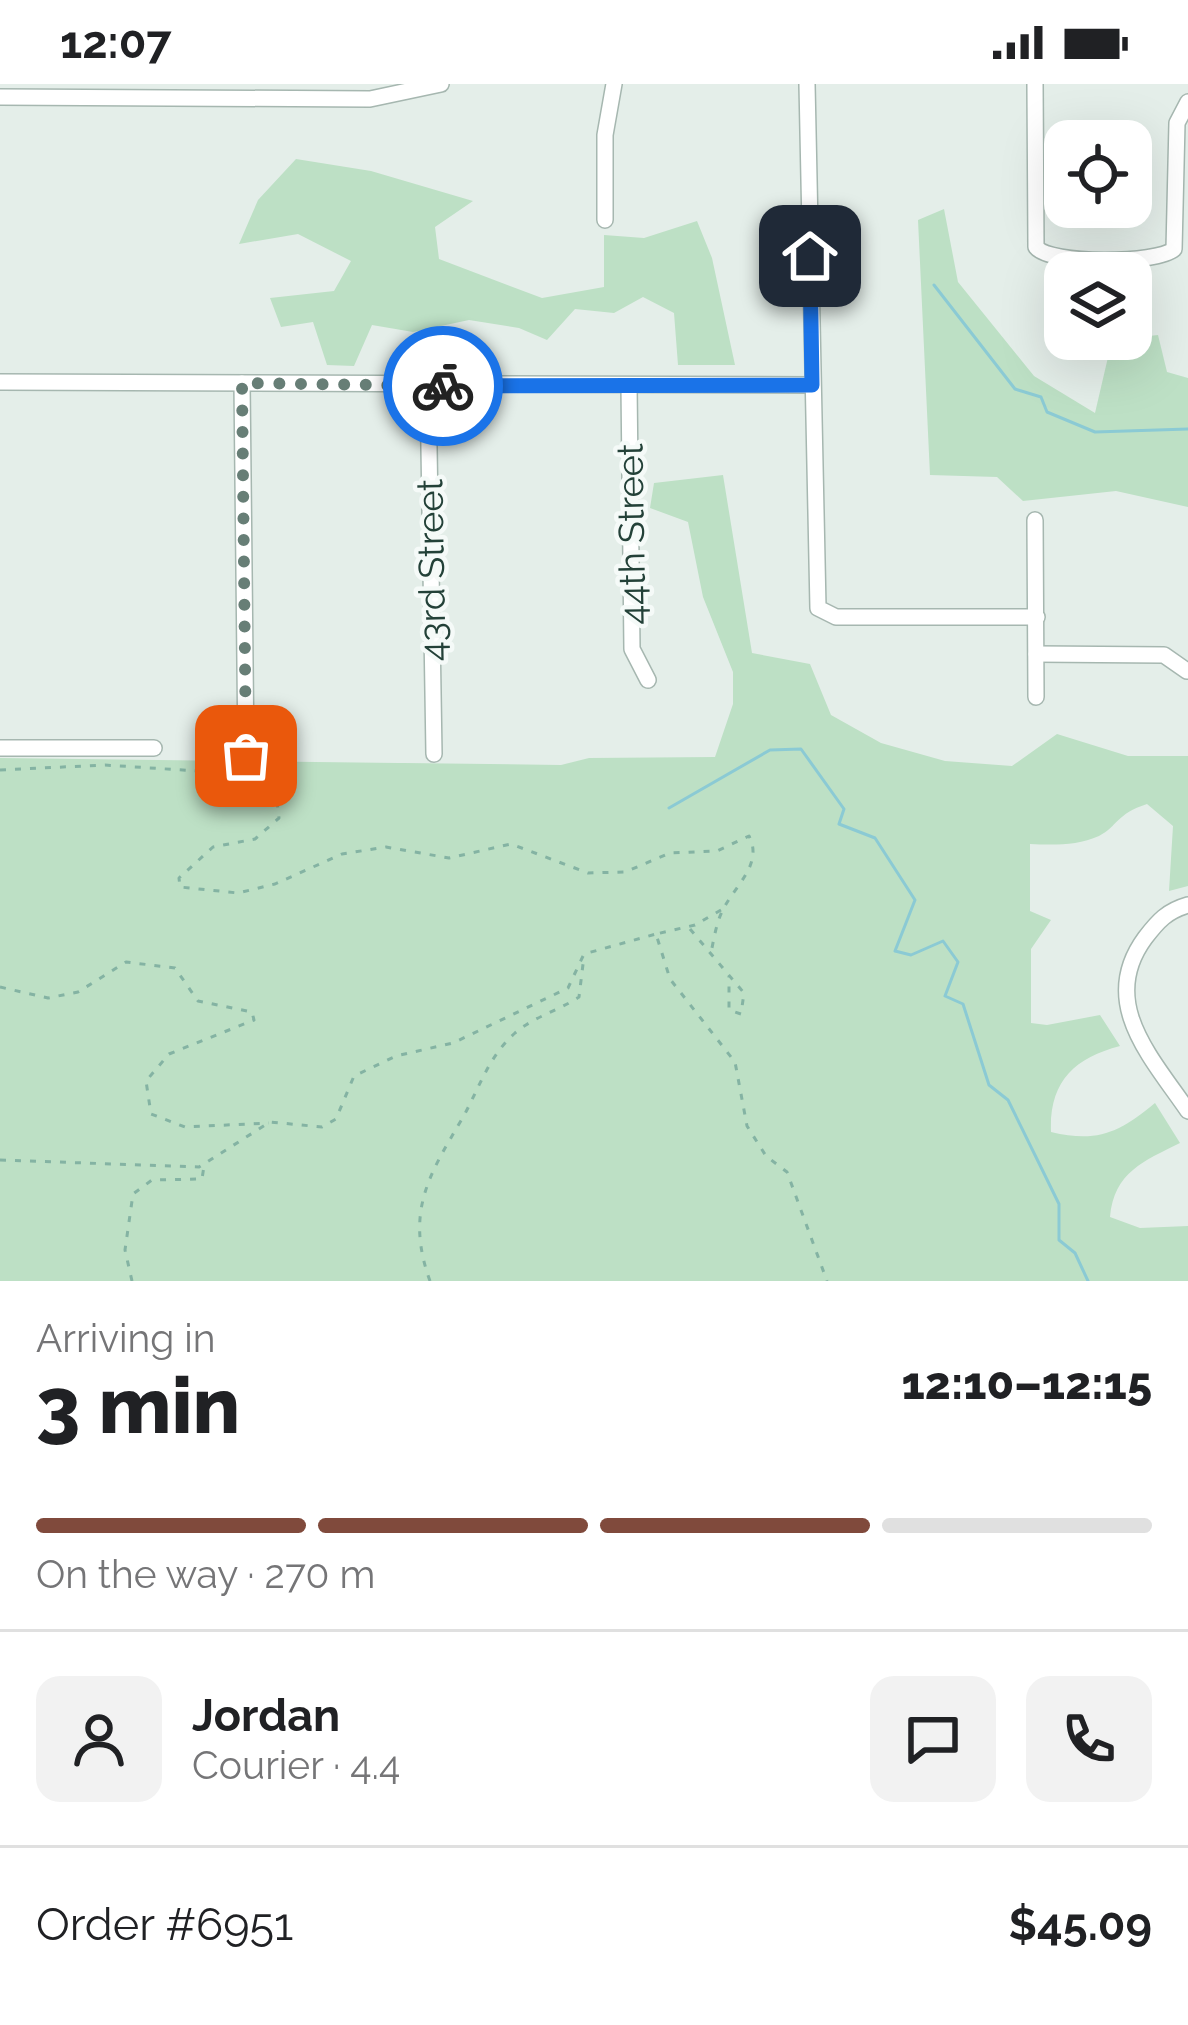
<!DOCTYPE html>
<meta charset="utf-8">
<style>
body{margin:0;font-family:Raleway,sans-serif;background:#f2f2f2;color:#202124;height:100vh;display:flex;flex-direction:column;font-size:45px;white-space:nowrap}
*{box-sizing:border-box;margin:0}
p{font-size:39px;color:#757577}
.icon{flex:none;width:66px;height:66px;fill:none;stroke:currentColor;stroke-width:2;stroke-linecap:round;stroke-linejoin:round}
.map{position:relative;height:1197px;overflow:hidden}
.side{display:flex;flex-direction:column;background:#fff;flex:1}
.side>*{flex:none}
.tools{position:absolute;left:1044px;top:36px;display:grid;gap:24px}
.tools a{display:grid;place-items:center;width:108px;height:108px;border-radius:24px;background:#fff;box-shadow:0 12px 48px #0002;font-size:60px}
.pin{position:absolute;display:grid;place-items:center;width:102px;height:102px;color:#fff;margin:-51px;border-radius:24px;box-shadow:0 6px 18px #0006}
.courier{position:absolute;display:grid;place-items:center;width:120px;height:120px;margin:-60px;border:9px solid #1a73e8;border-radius:50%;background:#fff;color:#222;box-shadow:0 3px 15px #0007}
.headline em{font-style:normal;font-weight:800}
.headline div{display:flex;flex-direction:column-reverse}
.headline{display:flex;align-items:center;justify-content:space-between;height:204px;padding:0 36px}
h1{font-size:78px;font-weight:800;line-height:90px}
.bar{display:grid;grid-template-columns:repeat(4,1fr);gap:18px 12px;align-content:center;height:144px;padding:0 36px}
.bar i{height:15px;border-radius:9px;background:#e0e0e0}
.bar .active{background:#804a3c}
.bar p{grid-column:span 4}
.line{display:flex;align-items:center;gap:30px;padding:0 36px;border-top:3px solid #e0e0e0}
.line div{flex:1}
.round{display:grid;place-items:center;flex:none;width:126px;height:126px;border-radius:24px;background:#f2f2f2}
.status{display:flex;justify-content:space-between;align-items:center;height:84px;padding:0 60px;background:#fff;direction:ltr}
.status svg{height:33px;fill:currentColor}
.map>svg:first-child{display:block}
.green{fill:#bde0c5}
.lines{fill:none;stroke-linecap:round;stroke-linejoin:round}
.stream{stroke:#8bcad4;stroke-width:3}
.minor-casing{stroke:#a6b7b0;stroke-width:18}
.path{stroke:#84b3a3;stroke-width:3;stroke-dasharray:6 9;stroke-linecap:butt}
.minor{stroke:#fff;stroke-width:15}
.done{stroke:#677e76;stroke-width:12;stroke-dasharray:0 21.6}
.route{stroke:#1a73e8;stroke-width:15}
.labels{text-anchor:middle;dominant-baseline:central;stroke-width:9;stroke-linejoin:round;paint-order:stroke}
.street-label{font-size:36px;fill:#234138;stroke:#f5faf8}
</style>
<div class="status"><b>12:07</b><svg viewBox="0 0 49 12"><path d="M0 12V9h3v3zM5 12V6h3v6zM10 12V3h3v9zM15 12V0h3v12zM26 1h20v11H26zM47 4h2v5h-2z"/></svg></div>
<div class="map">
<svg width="1188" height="1197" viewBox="0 0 1188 1197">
<rect width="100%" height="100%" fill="#e4eee9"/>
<g class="green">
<polygon points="296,75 371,87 473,117 435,143 439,175 542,214 604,203 604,151 644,154 697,137 712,174 735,281 678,281 674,229 643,213 614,229 575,225 547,256 519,244 469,236 413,248 372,241 354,282 327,281 313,238 281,243 270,214 334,207 351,177 298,150 239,160 258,116"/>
<polygon points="944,125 958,198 1034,292 1095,329 1112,256 1158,251 1167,288 1188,294 1188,423 1116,407 1023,417 997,393 930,391 918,136"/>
<path d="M723,391L752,569L810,580L831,631L881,659L945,677L1012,682L1057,650L1128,672H1188V802L1169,807L1173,742L1147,720C1116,730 1118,742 1099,752C1077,762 1052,761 1030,760V827L1051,836L1031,865V939L1047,941L1100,931L1120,962C1074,974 1049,998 1051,1048C1097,1059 1119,1049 1155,1019L1180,1059C1144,1077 1114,1088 1110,1133L1140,1144L1188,1142V1197H0V674L561,681L589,674L715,673L733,620V588L703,513L688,438L650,424L654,399Z"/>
</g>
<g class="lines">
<g class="stream">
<polyline points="934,201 1015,305 1041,313 1047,328 1095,348 1188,345"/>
<polyline points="669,724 770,666 801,665 844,725 839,740 875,754 915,816 895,867 911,871 943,857 958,878 945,912 963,920 989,1001 1008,1016 1059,1120 1059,1156 1075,1169 1088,1197"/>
</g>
<g class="minor-casing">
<g id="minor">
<polyline points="807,0 818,524 836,533 1037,533"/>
<path d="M1035,0L1036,163C1050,181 1157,180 1174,165L1177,39L1188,18"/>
<polyline points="0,13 370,15 441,0"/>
<polyline points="605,136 605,51 614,0"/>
<polyline points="0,298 812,301"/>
<polyline points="242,299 246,672"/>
<polyline points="629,301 632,565 648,596"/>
<polyline points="428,302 434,670"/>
<polyline points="1035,436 1036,613"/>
<polyline points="1036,570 1164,571 1187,587"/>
<polyline points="0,664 154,664"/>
<path d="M1188,821C1167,827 1158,837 1145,854C1098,918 1151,973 1188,1027"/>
</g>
</g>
<g class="path">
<path d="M252,685L275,700L279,734L255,755L213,763L179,794L180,803L238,809L275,800L342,770L386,763L449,774L511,760L588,789L625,788L670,769L717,767L749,752C763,779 737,800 725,822C717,835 714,854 711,869"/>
<polyline points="0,686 105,681 213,688 237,684"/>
<polyline points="721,826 695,841 656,850 670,895 735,978 747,1042 766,1072 787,1088 827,1197"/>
<polyline points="690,845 744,909 741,930 729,926 729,892"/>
<polyline points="0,903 48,914 78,908 126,878 175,884 198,917 252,928 254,936 169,970 146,997 151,1030 185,1043 269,1039"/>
<polyline points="0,1076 199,1083 270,1038 322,1043 336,1035 354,992 396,972 453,959 568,904 584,870 656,850"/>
<polyline points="132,1197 125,1166 133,1110 152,1096 202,1095 204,1082"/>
<path d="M430,1197C405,1128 429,1091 462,1035C479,1005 488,973 515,949C535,932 558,927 579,913L584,872"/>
</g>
<use href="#minor" class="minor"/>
</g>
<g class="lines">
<polyline class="done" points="246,672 242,299 443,302"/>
<polyline class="route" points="443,302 812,301 810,172"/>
</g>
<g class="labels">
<g class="street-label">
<text transform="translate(631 450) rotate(-91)">44th Street</text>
<text transform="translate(431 486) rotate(-91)">43rd Street</text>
</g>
</g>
</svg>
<div class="tools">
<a><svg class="icon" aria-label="locate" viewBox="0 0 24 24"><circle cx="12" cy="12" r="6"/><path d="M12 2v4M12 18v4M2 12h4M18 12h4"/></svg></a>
<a><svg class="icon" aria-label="layers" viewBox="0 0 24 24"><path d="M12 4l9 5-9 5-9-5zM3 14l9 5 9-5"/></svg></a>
</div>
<div class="pin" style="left:246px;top:672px;background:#ea580c"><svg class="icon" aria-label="bag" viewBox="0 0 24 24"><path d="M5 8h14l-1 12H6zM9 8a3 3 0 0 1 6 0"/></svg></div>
<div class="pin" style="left:810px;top:172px;background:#1f2937"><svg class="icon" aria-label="home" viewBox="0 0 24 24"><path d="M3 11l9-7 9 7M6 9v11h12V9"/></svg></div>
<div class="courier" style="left:443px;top:302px"><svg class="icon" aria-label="bike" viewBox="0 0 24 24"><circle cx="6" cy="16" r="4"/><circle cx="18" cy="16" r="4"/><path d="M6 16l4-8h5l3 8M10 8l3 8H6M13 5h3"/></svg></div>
</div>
<section class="side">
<div class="headline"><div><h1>3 min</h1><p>Arriving in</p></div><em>12:10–12:15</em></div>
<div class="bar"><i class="active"></i><i class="active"></i><i class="active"></i><i></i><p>On the way · 270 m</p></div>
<div class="line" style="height:216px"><a class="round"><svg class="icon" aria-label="person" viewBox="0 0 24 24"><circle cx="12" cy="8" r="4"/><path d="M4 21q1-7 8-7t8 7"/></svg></a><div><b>Jordan</b><p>Courier · 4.4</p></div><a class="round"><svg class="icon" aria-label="chat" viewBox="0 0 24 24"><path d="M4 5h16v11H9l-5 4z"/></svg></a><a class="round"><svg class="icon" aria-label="phone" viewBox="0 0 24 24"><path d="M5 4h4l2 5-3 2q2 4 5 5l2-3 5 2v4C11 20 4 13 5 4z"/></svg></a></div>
<div class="line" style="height:156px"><div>Order #6951</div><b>$45.09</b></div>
</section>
